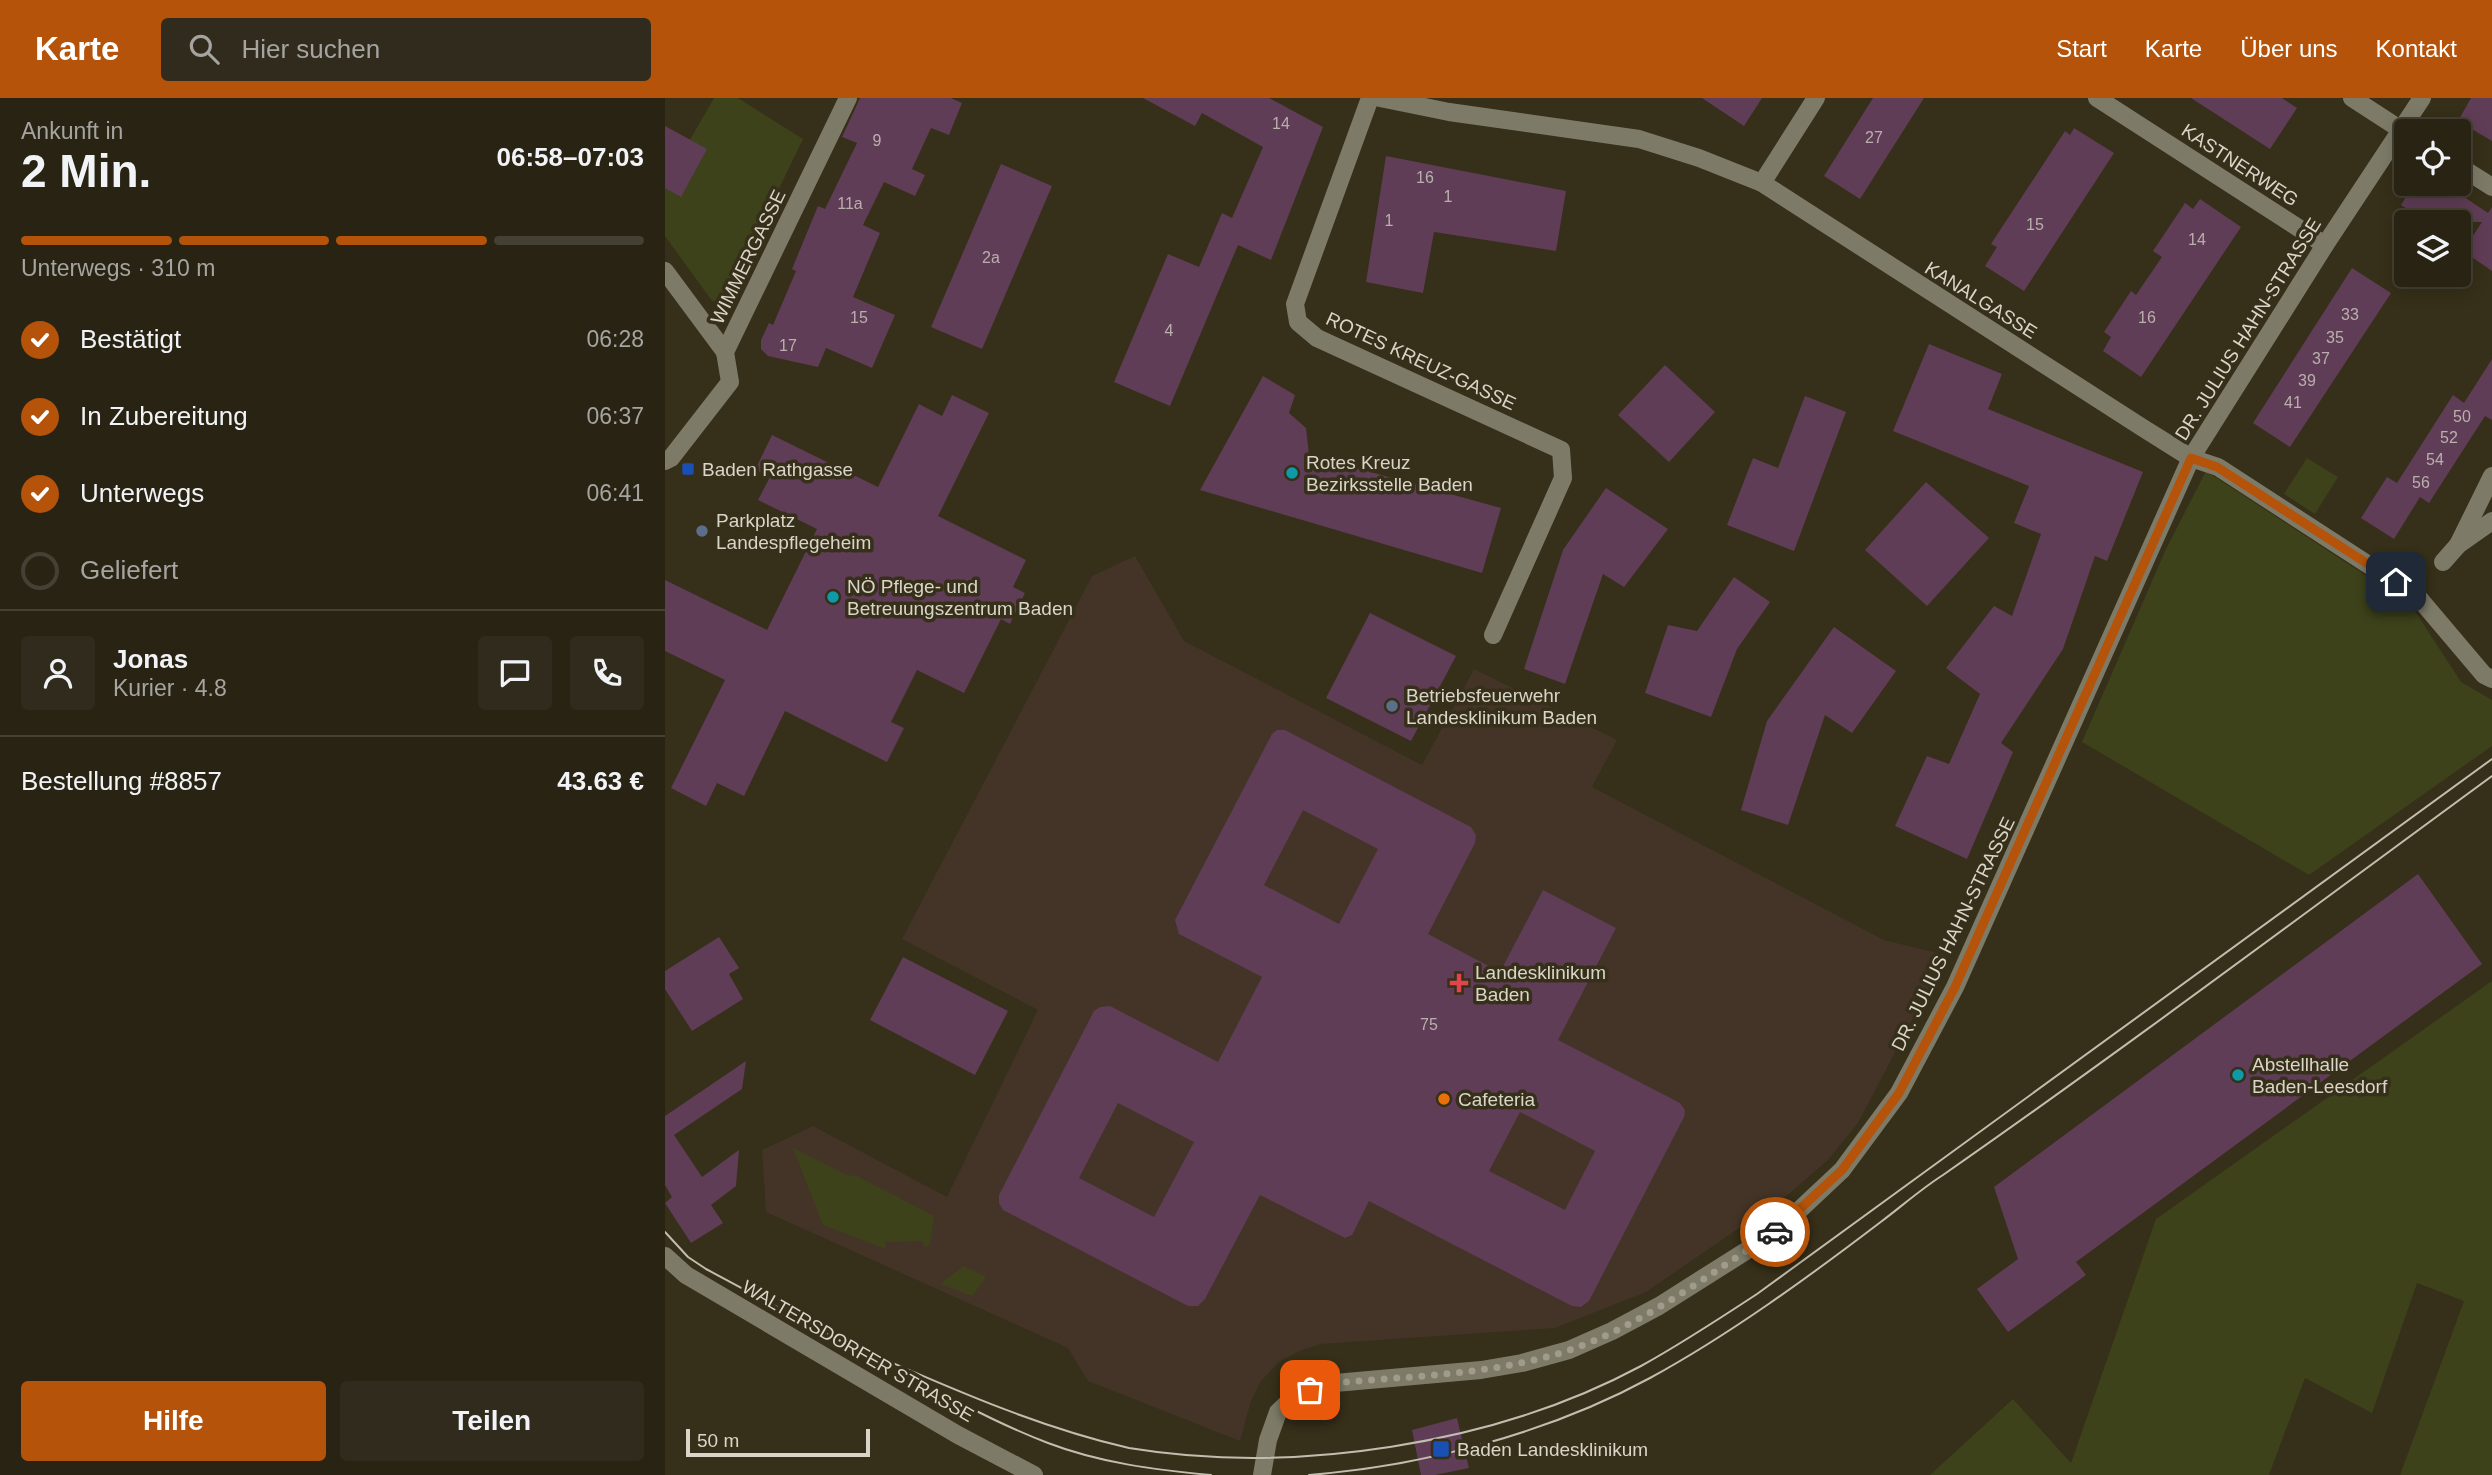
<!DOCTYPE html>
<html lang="de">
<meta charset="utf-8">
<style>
body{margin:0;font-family:Arial,sans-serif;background:#302b1c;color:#f1f3f6;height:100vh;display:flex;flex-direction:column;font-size:26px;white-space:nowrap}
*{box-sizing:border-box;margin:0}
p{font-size:23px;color:#a5a4a0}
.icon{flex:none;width:38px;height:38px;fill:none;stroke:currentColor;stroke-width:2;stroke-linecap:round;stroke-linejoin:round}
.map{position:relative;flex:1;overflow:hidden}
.sheet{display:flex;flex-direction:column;background:#282313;width:665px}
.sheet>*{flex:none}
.tools{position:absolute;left:1729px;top:21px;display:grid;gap:14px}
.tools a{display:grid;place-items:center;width:77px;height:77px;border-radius:7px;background:#282313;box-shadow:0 4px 18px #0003,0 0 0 2px #444033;font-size:35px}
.scale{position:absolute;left:21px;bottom:18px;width:184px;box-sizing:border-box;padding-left:7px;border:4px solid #d9d5c8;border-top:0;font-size:19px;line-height:24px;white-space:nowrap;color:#d9d5c8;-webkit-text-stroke:5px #362f19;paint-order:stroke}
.pin{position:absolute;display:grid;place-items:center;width:60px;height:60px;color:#fff;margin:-30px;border-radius:14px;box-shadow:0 4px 10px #0006}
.courier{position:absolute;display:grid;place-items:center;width:70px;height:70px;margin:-35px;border:5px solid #b45309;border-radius:50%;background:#fff;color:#222;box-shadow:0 2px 9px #0007}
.overview em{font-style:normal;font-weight:700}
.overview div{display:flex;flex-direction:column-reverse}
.overview{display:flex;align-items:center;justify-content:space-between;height:119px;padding:0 21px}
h1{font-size:46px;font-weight:700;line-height:52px}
.bar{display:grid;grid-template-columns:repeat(4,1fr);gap:10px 7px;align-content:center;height:84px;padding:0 21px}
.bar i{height:9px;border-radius:5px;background:#444033}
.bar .on{background:#b45309}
.bar p{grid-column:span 4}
.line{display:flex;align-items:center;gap:18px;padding:0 21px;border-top:2px solid #444033}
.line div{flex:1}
.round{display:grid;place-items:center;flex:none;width:74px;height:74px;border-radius:7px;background:#302b1c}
ol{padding:0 21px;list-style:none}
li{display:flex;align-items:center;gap:21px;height:77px}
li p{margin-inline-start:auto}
li .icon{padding:7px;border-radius:50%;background:#b45309;color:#fff;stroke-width:4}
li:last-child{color:#a5a4a0}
li i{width:38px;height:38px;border:4px solid #444033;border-radius:50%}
.button{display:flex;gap:14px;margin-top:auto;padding:14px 21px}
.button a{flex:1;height:80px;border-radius:7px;background:#b45309;color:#fff;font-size:28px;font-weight:700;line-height:80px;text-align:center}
.button a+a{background:#302b1c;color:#f1f3f6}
header{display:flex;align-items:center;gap:42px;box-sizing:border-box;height:98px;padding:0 35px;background:#b45309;color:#fff}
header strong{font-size:33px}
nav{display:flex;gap:38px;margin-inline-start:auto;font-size:24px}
.search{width:490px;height:63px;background:#302b1c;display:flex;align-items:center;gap:18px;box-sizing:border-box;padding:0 24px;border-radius:7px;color:#a5a4a0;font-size:26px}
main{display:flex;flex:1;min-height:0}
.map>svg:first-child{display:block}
.medical{fill:#433427}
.green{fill:#3d421b}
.building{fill:#5f3d56;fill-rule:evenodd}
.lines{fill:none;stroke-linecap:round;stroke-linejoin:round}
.minor{stroke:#7d7b68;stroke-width:18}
.tram{stroke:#c1bdaf;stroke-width:2}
.done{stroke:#a09b8b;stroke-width:7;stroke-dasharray:0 12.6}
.route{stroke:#b45309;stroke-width:9}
.transit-dot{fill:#1a4fb4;stroke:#362f19;stroke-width:2.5}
.culture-dot{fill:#0f9aa8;stroke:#362f19;stroke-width:2.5}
.service-dot{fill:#5c6f8a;stroke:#362f19;stroke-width:2.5}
.health-dot{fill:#e0444e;stroke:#362f19;stroke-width:2.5}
.food-dot{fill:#e8710a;stroke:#362f19;stroke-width:2.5}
.labels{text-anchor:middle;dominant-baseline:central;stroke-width:7;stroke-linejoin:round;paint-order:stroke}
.number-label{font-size:16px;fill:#baafac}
.street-label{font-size:19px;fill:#d9d5c8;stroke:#362f19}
.poi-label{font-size:19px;fill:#d9d5c8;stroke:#362f19;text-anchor:start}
</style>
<header>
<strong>Karte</strong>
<div class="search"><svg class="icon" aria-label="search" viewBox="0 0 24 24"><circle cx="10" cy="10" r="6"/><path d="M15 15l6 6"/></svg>Hier suchen</div>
<nav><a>Start</a><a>Karte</a><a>Über uns</a><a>Kontakt</a></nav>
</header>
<main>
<section class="sheet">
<div class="overview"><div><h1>2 Min.</h1><p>Ankunft in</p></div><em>06:58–07:03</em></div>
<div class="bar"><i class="on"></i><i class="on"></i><i class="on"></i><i></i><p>Unterwegs · 310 m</p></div>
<ol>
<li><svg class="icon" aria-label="check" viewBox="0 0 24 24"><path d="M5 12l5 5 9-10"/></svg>Bestätigt<p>06:28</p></li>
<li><svg class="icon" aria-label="check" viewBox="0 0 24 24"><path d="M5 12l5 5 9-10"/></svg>In Zubereitung<p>06:37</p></li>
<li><svg class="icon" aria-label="check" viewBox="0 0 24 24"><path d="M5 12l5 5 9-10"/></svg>Unterwegs<p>06:41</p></li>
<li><i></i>Geliefert</li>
</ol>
<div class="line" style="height:126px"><a class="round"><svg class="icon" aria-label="person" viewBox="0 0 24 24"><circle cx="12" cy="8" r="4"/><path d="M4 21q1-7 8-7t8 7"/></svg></a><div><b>Jonas</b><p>Kurier · 4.8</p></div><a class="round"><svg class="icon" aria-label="chat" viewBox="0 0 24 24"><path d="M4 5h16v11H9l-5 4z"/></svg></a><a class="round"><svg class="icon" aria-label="phone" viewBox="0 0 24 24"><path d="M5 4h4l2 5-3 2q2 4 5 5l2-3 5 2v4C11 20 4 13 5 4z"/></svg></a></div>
<div class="line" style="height:91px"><div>Bestellung #8857</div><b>43.63 €</b></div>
<div class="button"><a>Hilfe</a><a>Teilen</a></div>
</section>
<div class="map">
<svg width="1827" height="1377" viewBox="0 0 1827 1377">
<rect width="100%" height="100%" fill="#362f19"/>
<polygon class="medical" points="470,458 519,543 757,667 809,571 952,642 927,689 1219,842 1281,857 1193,1025 1164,1061 1125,1095 981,1194 890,1230 656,1246 634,1253 614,1264 596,1283 586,1303 575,1343 423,1283 403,1250 101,1114 97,1052 148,1028 282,1099 373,912 237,841 427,478"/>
<g class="green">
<polygon points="49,0 73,0 138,41 60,202 47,203 0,138 0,85"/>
<polygon points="1642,360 1673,379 1650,416 1619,396"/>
<polygon points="1541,373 1746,507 1796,584 1827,602 1827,648 1644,777 1417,644 1501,451"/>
<polygon points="1827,883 1827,1377 1735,1377 1799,1203 1752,1185 1707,1315 1640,1280 1604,1377 1265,1377 1348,1301 1406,1365 1491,1121"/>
<polygon points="128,1050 184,1078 190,1077 269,1118 265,1147 260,1149 257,1143 220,1144 221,1151 158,1127"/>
<polygon points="299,1168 321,1179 307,1198 275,1186"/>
</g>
<g class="building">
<polygon points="195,0 286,0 297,5 284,37 266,30 247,71 260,77 250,98 219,84 198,127 215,135 188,199 230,217 207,270 161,250 153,269 103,258 96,251 96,242 104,225 108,227 131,173 127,171 153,108 160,111 192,45 177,39"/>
<polygon points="478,0 604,0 658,29 606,162 573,147 505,308 449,284 503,156 534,169 557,115 567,120 598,49 537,15 530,28"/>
<polygon points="1037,0 1097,0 1079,28"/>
<polygon points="1208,0 1259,0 1195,101 1159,78"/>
<polygon points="1526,0 1617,0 1632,10 1605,51"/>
<polygon points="1806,0 1827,0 1827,43 1793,23"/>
<polygon points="0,28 42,51 16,99 0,90"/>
<polygon points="1409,30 1449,55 1359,193 1320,168 1332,149 1326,146 1400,33 1405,37"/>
<polygon points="721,58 901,93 891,153 769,134 758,195 701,184"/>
<polygon points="336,66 387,88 317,251 266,229"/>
<polygon points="1749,86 1780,86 1823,115 1827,109 1827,173 1798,153 1817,124 1763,124 1736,107"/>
<polygon points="1535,101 1576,129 1476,279 1438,253 1446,239 1439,234 1466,193 1471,197 1497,159 1488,153 1520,105 1528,111"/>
<polygon points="1687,170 1726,195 1625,349 1588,325"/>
<polygon points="1264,246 1337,276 1323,311 1478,374 1442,463 1430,458 1398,551 1336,645 1348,654 1302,761 1230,728 1262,658 1284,666 1315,596 1281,570 1329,508 1347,518 1376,436 1349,425 1364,388 1228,333"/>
<polygon points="1827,261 1827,322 1820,318 1764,405 1755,399 1729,441 1696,420 1722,379 1732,385 1788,297 1799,305"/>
<polygon points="1000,267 1050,314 1004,364 953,317"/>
<polygon points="598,278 630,297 624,315 641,330 644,357 836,410 817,475 535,392"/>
<polygon points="287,297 324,315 273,418 361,462 348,489 360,495 345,526 336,521 299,595 252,572 226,624 239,630 222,664 120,613 79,698 52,685 41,708 6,690 60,582 0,553 0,482 102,532 152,431 93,402 105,379 90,372 107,337 213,389 254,306 277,318"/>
<polygon points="1140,298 1181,314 1129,453 1062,427 1088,360 1113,370"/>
<polygon points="1261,384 1324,440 1262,508 1200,452"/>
<polygon points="941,390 1003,431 959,489 938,476 900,586 859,571 898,452"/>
<polygon points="1069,479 1105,504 1072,551 1046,619 980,595 1003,527 1032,533"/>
<polygon points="705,515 791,558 746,643 661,600"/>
<polygon points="1169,529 1231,573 1187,635 1160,617 1123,727 1076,712 1102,623"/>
<path d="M612,632H620L806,729L811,737L810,745L763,836L835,874L878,792L951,830L893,942L1015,1005L1020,1012L1019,1019L924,1203L916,1209L907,1208L704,1103L687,1137L680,1140L595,1097L540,1201L533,1208H523L338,1112L334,1105V1097L429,913L435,909L445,908L553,964L597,879L514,836L510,822L607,636ZM638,712L713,751L674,826L599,787ZM453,1005L529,1044L489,1119L414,1080ZM855,1014L930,1053L900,1112L824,1073Z"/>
<polygon points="1753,776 1817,866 1411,1164 1421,1177 1343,1234 1312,1191 1353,1161 1329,1089"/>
<polygon points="54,839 74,870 64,876 78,901 27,933 0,891 0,873"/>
<polygon points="238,859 343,913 310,977 205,922"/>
<polygon points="81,963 77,991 9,1037 37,1079 74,1052 71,1088 46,1107 58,1125 26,1145 0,1105 7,1099 0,1087 0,1018"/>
<polygon points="792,1320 804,1370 770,1377 756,1377 747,1332"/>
</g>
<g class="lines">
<g class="minor">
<polyline points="705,0 630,206 633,224 652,240 896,352 898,380 828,537"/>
<polyline points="715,0 784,14 974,41 1034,60 1097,85 1478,330 1526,360 1553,369 1753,499 1819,577 1827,581"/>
<polyline points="1432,0 1660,147"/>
<polyline points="1687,0 1741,35"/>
<polyline points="1794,68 1827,89"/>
<polyline points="1097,85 1151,0"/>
<polyline points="0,173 60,254"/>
<polyline points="0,363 6,360 65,284 60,254 183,0"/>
<polyline points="1793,447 1827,378"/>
<polyline points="1778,464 1793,447 1827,423"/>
<polyline points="0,1158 21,1177 293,1337 369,1377"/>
<polyline points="597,1377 603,1342 613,1314 631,1297 659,1286 816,1272 857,1265 904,1252 947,1233 994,1208 1111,1134 1177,1072 1234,995 1290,889 1526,360 1660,147 1757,0"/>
</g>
<g class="tram">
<polyline points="0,1134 23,1159 41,1171 183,1247"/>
<path d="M177,1243C270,1283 364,1327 464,1350C628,1377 829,1347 976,1268C1016,1246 1054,1221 1092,1196L1827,661"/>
<path d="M276,1295C311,1313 346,1331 383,1345C435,1365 491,1372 546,1377"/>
<path d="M644,1377C758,1368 884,1335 985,1280C1064,1237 1145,1178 1217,1123C1237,1108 1256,1091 1278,1077C1463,948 1644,812 1827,678"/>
</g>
</g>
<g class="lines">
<path class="done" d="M645,1292L659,1286C740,1278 824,1278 902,1253C975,1229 1046,1175 1110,1134"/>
<polyline class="route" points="1110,1134 1177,1072 1234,995 1290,889 1526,360 1552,369 1731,484"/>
</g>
<g class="transit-dot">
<rect x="16" y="364" width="14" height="14" rx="3.5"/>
<rect x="767" y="1342" width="18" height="18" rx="3.5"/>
</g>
<g class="culture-dot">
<circle cx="627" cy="375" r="7"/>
<circle cx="168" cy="499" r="7"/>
<circle cx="1573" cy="977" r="7"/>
</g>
<g class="service-dot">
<circle cx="37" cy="433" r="7"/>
<circle cx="727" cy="608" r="7"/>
</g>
<path class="health-dot" d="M790.5 874.5h7v7h7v7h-7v7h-7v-7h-7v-7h7z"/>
<circle class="food-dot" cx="779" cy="1001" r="7"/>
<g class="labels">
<g class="number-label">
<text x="616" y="25">14</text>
<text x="1209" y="39">27</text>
<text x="212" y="42">9</text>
<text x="760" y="79">16</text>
<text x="783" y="98">1</text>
<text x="185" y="105">11a</text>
<text x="724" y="122">1</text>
<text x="1370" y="126">15</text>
<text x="1532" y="141">14</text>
<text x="326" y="159">2a</text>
<text x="1685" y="216">33</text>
<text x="194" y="219">15</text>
<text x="1482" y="219">16</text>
<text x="504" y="232">4</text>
<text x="1670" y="239">35</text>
<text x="123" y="247">17</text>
<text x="1656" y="260">37</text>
<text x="1642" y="282">39</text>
<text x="1628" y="304">41</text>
<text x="1797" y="318">50</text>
<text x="1784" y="339">52</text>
<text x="1770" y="361">54</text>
<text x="1756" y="384">56</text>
<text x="764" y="926">75</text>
</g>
<g class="street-label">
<text transform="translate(1575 67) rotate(33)">KASTNERWEG</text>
<text transform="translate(83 159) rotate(-64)">WIMMERGASSE</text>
<text transform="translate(1316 202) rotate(32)">KANALGASSE</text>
<text transform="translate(1583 231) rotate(-58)">DR. JULIUS HAHN-STRASSE</text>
<text transform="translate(756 263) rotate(25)">ROTES KREUZ-GASSE</text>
<text transform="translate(1288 836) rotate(-64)">DR. JULIUS HAHN-STRASSE</text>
<text transform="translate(193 1253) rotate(30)">WALTERSDORFER STRASSE</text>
</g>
<g class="poi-label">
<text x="641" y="364">Rotes Kreuz<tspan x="641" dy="22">Bezirksstelle Baden</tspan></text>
<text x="37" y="371">Baden Rathgasse</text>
<text x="51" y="422">Parkplatz<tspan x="51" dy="22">Landespflegeheim</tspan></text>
<text x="182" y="488">NÖ Pflege- und<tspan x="182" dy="22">Betreuungszentrum Baden</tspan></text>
<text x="741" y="597">Betriebsfeuerwehr<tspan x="741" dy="22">Landesklinikum Baden</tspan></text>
<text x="810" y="874">Landesklinikum<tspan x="810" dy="22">Baden</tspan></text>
<text x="1587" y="966">Abstellhalle<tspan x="1587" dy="22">Baden-Leesdorf</tspan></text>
<text x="793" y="1001">Cafeteria</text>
<text x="792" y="1351">Baden Landesklinikum</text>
</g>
</g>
</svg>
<div class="tools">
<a><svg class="icon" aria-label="locate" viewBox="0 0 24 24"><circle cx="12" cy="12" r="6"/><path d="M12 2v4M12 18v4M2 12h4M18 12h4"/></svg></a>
<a><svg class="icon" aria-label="layers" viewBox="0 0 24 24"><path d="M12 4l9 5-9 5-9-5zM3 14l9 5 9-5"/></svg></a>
</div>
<div class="scale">50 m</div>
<div class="pin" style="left:645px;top:1292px;background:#ea580c"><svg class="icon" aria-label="bag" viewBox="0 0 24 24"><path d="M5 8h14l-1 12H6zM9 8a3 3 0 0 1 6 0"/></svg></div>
<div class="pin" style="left:1731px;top:484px;background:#1f2937"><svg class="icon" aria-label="home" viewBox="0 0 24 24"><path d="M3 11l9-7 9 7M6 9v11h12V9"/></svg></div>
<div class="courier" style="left:1110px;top:1134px"><svg class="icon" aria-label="car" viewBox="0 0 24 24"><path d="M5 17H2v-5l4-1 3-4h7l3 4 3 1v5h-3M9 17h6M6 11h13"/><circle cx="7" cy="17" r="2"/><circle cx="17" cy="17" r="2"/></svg></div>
</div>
</main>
